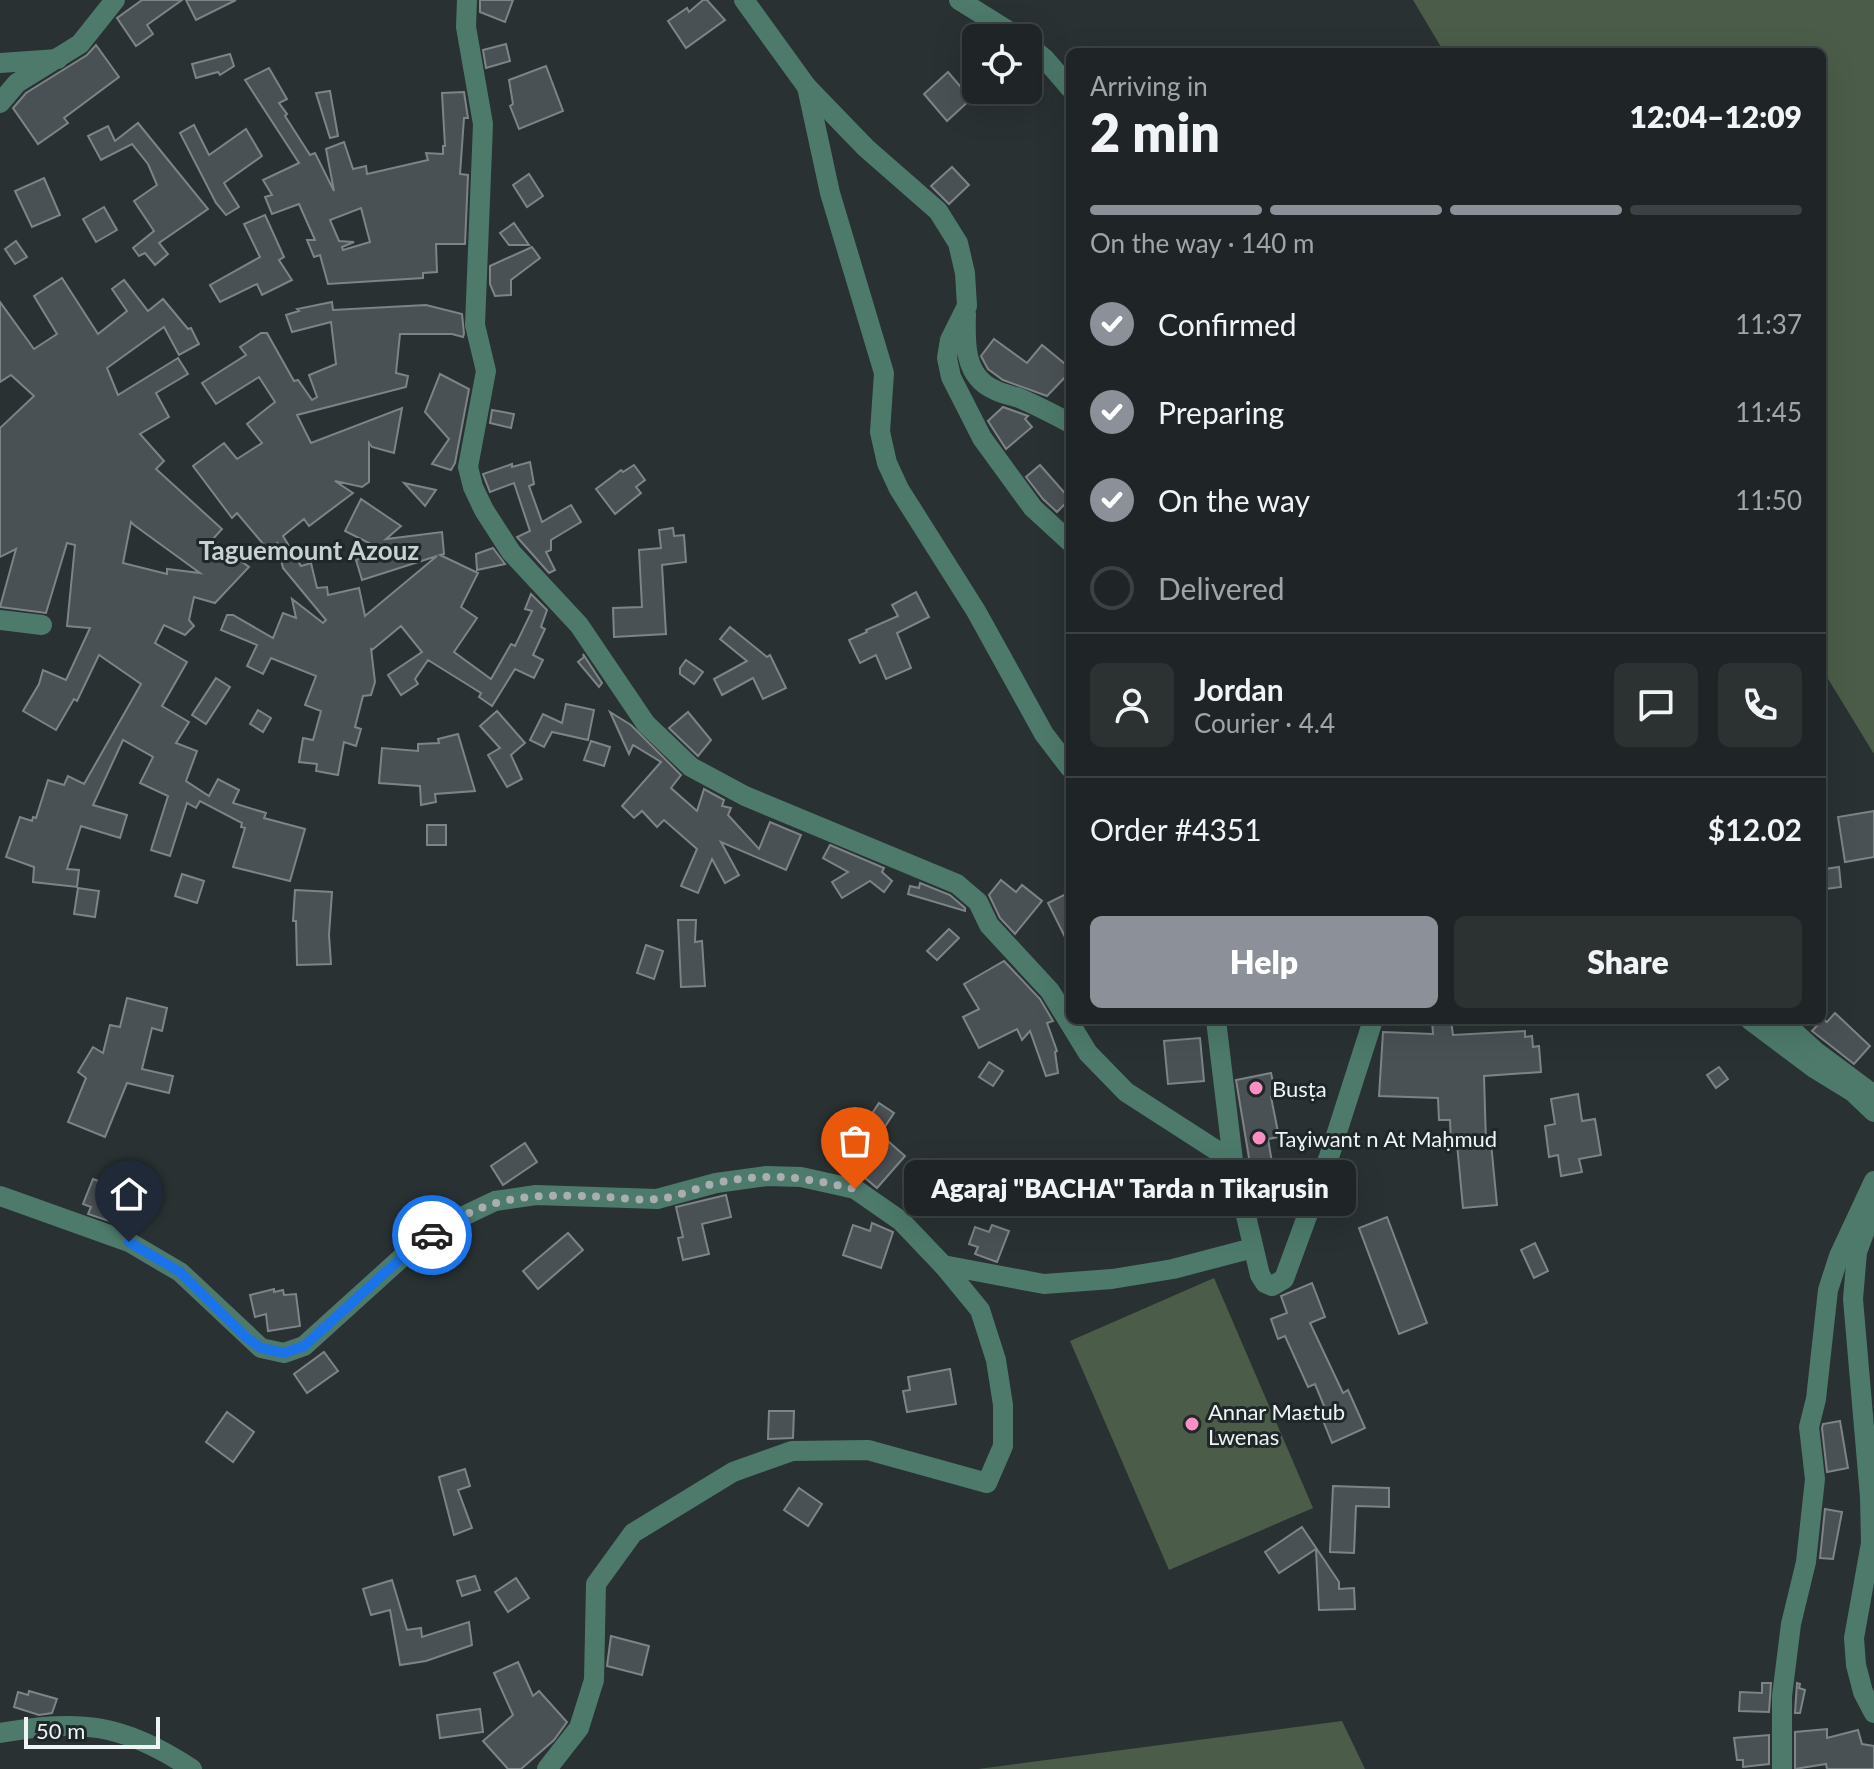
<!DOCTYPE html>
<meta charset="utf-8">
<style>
body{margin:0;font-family:Lato,sans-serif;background:#2c3132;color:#f1f3f6;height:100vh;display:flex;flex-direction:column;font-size:30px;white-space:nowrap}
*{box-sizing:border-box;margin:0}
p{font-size:26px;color:#a1a5a7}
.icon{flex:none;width:44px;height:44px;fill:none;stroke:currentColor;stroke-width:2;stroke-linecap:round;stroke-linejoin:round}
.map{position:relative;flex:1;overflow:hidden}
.drawer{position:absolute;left:1066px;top:48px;width:760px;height:976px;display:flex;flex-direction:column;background:#1f2526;border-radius:12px;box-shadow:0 8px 32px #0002,0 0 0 2px #3c4243}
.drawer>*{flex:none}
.buttons{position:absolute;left:962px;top:24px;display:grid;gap:16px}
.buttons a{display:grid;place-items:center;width:80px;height:80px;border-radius:12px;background:#1f2526;box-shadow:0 8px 32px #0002,0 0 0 2px #3c4243;font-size:40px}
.scale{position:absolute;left:24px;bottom:20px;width:136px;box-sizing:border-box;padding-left:8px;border:4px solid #eef3f4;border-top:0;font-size:22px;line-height:28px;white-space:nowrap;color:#eef3f4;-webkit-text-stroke:6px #1f2728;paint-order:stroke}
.pin{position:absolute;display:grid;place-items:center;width:68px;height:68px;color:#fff;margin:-82px -34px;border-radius:50% 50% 50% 0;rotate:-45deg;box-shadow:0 0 8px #0007}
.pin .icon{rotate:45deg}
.courier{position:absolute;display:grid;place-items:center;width:80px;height:80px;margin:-40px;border:6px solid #1a73e8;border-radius:50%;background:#fff;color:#222;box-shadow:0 2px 10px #0007}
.bubble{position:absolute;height:56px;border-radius:12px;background:#1f2526;box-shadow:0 8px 32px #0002,0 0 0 2px #3c4243;font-size:26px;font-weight:800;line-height:56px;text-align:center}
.headline em{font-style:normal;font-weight:800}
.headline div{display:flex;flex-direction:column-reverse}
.headline{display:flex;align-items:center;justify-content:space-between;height:136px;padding:0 24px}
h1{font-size:52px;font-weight:800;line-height:60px}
.bar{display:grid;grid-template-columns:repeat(4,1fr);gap:12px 8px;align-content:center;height:96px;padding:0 24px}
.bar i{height:10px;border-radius:6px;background:#3c4243}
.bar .selected{background:#8c9099}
.bar p{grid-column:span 4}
.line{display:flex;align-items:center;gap:20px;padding:0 24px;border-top:2px solid #3c4243}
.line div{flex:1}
.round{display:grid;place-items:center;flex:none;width:84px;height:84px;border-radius:12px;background:#2c3132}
ol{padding:0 24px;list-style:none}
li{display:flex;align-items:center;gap:24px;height:88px}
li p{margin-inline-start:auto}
li .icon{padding:8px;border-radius:50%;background:#8c9099;color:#fff;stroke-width:4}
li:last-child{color:#a1a5a7}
li i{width:44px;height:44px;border:4px solid #3c4243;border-radius:50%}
.primary-button{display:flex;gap:16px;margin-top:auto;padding:16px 24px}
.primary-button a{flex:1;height:92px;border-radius:12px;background:#8c9099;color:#fff;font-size:32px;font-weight:800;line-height:92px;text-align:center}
.primary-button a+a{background:#2c3132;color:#f1f3f6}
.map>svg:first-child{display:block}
.green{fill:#4b5d48}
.building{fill:#4a5155;stroke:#7d8488;stroke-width:2;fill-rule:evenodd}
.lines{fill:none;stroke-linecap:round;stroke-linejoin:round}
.minor{stroke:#4d7a6b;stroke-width:20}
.tertiary{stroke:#4d7a6b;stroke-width:20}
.done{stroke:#a9afb0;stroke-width:8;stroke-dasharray:0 14.4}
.route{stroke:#1a73e8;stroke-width:10}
.poi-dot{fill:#fb8fc4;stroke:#1f2728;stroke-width:3}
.labels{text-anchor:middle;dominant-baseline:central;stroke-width:6;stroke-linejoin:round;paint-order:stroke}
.poi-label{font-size:22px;fill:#eef3f4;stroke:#1f2728;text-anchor:start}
.quarter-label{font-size:26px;font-weight:bold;fill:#c7d1d2;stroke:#1f2728}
</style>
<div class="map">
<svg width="1874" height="1769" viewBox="0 0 1874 1769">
<rect width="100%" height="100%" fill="#293132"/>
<g class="green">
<polygon points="1413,0 1874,0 1874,754 1822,669 1822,52 1444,52"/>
<polygon points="1214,1278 1313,1508 1169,1570 1070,1341"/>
<polygon points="1342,1721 1365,1769 978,1769"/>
</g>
<g class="building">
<polygon points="142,0 182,0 147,25 153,34 136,46 117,18"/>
<polygon points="186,0 236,0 196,20"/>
<polygon points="480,0 513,0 505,22 480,12"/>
<polygon points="703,0 707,0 725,20 686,48 668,21 687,8 689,12"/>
<polygon points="506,44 510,61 486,68 483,50"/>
<polygon points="96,45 119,77 64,118 68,123 38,144 13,108 26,93 87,55"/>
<polygon points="230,54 234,66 220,75 218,72 196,78 192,64"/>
<polygon points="546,66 563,111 519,129 510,106 513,104 509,80"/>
<path d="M269,68L287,99L279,103L287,114L285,116L310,155L315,153L334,191L326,149L344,142L353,169L366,166L367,174L428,160L426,153L443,154V146H445L442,93L464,92L468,118H464L460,174L468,175L465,244H436L437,272L423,273V278L328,284L320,255L314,257L307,240H315L299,204L272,214L265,197L272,195L263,180L299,163L245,80ZM361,208L370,242L343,250L342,247L354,242L339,241L330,220Z"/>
<polygon points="948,72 971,99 947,121 924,94"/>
<polygon points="330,91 338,136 330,138 316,93"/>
<polygon points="138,123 208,209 159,243 168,254 155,265 145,253 139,256 133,248 154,231 134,201 157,185 148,164 132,144 101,160 88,136 108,126 115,141"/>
<polygon points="194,125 209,155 246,129 262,156 224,183 239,207 226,215 216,203 180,133"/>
<polygon points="952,167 969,185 949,204 931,186"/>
<polygon points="529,174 543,196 527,207 513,185"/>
<polygon points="44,178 60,215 32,227 15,191"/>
<polygon points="104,207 117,230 96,242 83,219"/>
<polygon points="265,215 284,257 279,260 292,280 262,295 257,284 220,302 210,285 260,257 244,224"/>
<polygon points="514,223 529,245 509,245 500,233"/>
<polygon points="16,241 27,257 15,264 5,249"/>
<polygon points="532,247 540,258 511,280 511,295 495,296 490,284 490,266"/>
<path d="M62,278L98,334L127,311L112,289L124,280L148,311L163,299L188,329L191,328L199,344L179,355L164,327L107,368L118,395L178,358L188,374L156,393L169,417L140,434L164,461L156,469L222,529L212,540L249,567L215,603L194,597L189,620L194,626L185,635L164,625L155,643L187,662L162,706L189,722L176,743L197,751L186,781L209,796L218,779L239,790L233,803L266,813L264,818L305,829L290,881L233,867L245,828L241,827L242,823L200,801L196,808L187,803L170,856L151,850L168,796L140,783L153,757L123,740L93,805L127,815L120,838L81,826L67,869L79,870L77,887L33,882L34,867L6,857L20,817L32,821L33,817L36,818L48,780L64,785L68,776L84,784L141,684L99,655L77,701L74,699L56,730L23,711L39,684L43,670L66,680L90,628L67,626L75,545L67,543L46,613L0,607L16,549L0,557V428L34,396L11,375L0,382V302L34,349L57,334L34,296ZM131,522L134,525L200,573L167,569V574L123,563Z"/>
<polygon points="332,302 333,310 426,305 462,314 464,334 463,337 452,334 400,334 396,373 408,376 406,387 297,415 311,443 402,408 394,453 372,447 369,443 369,482 362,487 335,481 353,493 309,526 304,519 283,536 301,566 311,563 317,588 327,587 328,595 359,588 365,616 437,556 362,580 356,560 385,551 345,531 361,499 401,526 386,539 442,532 444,554 440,555 478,573 461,607 477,618 454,652 491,679 511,644 515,646 532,611 525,609 531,594 547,610 541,627 545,629 533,655 543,660 534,678 515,669 492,706 479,697 481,693 428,660 415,679 418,684 401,695 388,675 422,652 401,626 372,650 371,648 375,682 371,695 363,696 355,727 361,729 356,746 344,742 338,775 316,771 317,764 299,762 303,738 313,740 321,711 305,705 316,676 271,658 263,674 247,666 257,645 221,630 227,615 233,615 273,638 283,613 296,618 292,599 323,623 326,620 283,568 277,543 270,552 237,513 232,518 193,466 224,443 237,459 262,443 247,424 275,402 259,377 216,404 202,383 246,355 240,347 261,333 267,333 294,381 298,380 312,400 317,397 309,375 336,364 331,322 292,332 286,315 299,311 297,309"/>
<polygon points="994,339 1027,363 1042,345 1070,368 1070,372 1047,396 1003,380 988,369 981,356"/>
<polygon points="440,374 469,389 455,463 451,470 432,464 449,439 425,412"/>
<polygon points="1003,407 1028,416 1025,419 1032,427 1006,449 988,421"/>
<polygon points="492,410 514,414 511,428 490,423"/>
<polygon points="530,462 534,484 529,486 542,522 571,505 581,522 551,540 551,550 546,552 555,570 549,573 517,537 530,531 514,483 490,492 483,474 512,464 512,467"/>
<polygon points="634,465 645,480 636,487 641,493 615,514 596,489 621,470 623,472"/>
<polygon points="1040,465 1070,499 1057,512 1043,499 1026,477"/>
<polygon points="404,483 436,490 425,506"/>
<polygon points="673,528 674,536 684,535 686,562 662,565 666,634 614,637 613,608 642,607 639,550 661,548 659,530"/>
<polygon points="493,548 505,564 477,570 476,554"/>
<polygon points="916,592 929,617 897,633 911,668 886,679 876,655 860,663 849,640 867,632 866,630 898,616 892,605"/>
<polygon points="730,627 767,657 770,655 786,688 763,699 753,678 722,695 714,679 747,661 720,639"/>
<polygon points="583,654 602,683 599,687 578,662 584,657"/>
<polygon points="686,660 703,672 694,684 680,674 680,668"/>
<polygon points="216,678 230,687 206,724 192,715"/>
<polygon points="566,704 594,710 588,740 552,732 544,747 530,740 543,714 562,723"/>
<polygon points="258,710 271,718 263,732 250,724"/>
<polygon points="497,711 525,743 511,755 522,779 507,787 488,755 500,748 480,726"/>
<polygon points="610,712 631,725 681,775 671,788 697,811 704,789 724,800 722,806 731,808 728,815 759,849 770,822 801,835 786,870 721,842 739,875 725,883 712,859 698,893 681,886 697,849 664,820 657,827 642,811 634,818 622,806 661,762 633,745 629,754"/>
<polygon points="688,712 711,740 698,756 669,728"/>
<polygon points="458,734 475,791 435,794 436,802 421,805 420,786 379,783 382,748 418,751 418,744 439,743 438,739"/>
<polygon points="591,741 610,747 604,766 584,760"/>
<polygon points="1874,811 1874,857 1845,862 1838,817"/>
<rect x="427" y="825" width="19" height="20"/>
<polygon points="830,845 884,868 882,872 892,881 884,892 870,881 842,898 832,882 848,872 823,858"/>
<polygon points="1839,867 1841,887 1825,889 1824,869"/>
<polygon points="182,874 204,881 197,903 175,896"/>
<polygon points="1001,880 1016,892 1022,885 1042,901 1015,934 1000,918 989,895"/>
<polygon points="920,883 950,895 965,908 965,911 908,894 910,886 919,888"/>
<polygon points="78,888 99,891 95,917 74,914"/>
<polygon points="295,890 332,892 329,935 331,964 297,965 296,921 293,921"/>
<polygon points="1070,892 1070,947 1048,903"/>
<polygon points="678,920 696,920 695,942 702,941 705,986 681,987"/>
<polygon points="949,929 959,938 937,960 927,951"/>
<polygon points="646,945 663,951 654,979 637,973"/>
<polygon points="1004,961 1040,999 1053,1021 1047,1023 1057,1051 1055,1052 1058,1073 1046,1076 1030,1031 1022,1040 1017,1029 979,1048 963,1017 979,1009 964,984"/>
<polygon points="127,998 167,1008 162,1031 152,1028 142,1069 173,1076 169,1093 127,1083 105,1137 68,1122 86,1078 78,1072 93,1047 103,1053 110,1025 120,1027"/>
<polygon points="1835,1013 1870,1046 1854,1064 1812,1031 1823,1019 1827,1022"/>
<polygon points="1432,1020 1451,1020 1453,1035 1525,1031 1525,1037 1532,1036 1533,1047 1539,1046 1541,1072 1484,1076 1486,1143 1491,1143 1497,1205 1463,1208 1457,1144 1451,1144 1450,1120 1439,1120 1438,1098 1379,1096 1383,1032 1433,1034"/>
<polygon points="1200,1038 1204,1081 1168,1084 1164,1041"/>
<polygon points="989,1062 1003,1071 993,1086 979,1077"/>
<polygon points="1719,1067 1728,1079 1716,1088 1707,1075"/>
<polygon points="1271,1073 1276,1096 1271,1097 1279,1137 1268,1139 1272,1162 1264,1163 1266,1173 1252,1176 1236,1080"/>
<polygon points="1578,1094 1582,1121 1595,1119 1601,1155 1579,1159 1582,1172 1561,1176 1558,1155 1549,1157 1545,1126 1555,1124 1551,1099"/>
<polygon points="879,1103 894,1113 880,1134 905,1156 877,1188 839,1156 874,1117 871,1115"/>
<polygon points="525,1143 537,1162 503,1185 491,1166"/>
<polygon points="1211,1162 1223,1176 1213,1188 1199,1174"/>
<polygon points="93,1179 130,1193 118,1224 88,1214 91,1207 83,1204"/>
<polygon points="726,1195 731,1217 702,1224 709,1254 683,1260 678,1238 683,1237 676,1207"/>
<polygon points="1387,1217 1427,1323 1399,1334 1359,1228"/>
<polygon points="872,1223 893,1232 881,1268 843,1255 853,1225 870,1231"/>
<polygon points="992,1225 1009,1231 997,1262 975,1254 978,1247 969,1244 975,1227 989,1232"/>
<polygon points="568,1233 583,1250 538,1289 523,1271"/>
<polygon points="1535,1243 1548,1271 1534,1278 1521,1250"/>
<polygon points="1312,1283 1325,1317 1310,1323 1343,1393 1348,1390 1365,1428 1332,1443 1324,1423 1329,1418 1315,1384 1308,1387 1285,1336 1278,1339 1271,1319 1287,1313 1281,1296"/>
<polygon points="274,1289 274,1292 283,1290 284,1295 296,1294 300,1326 268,1331 266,1314 255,1317 250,1295"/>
<polygon points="324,1352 338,1371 307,1393 294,1374"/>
<polygon points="950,1369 956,1404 907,1412 903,1391 910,1390 908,1377"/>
<polygon points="769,1411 794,1411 793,1438 768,1439"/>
<polygon points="227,1412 254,1432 233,1462 206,1442"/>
<polygon points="1840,1421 1848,1468 1827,1472 1822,1428 1823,1424"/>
<polygon points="465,1469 470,1486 458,1490 472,1528 454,1535 439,1477"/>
<polygon points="1333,1486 1389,1488 1389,1507 1356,1506 1354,1553 1330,1552"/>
<polygon points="799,1488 822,1504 808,1526 784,1510"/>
<polygon points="1825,1509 1842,1512 1833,1559 1820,1558"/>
<polygon points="1302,1527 1339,1582 1339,1589 1354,1588 1355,1609 1319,1610 1316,1549 1279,1573 1265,1552"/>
<polygon points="475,1576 480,1590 462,1596 457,1581"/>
<polygon points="516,1578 529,1598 508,1612 495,1592"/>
<polygon points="392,1580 407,1630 421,1628 422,1637 469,1622 472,1645 426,1661 400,1665 390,1610 371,1615 363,1589"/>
<polygon points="611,1636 649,1646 642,1675 607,1666"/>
<polygon points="518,1662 533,1696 539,1691 567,1722 554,1740 521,1769 508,1769 483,1741 513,1715 494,1673"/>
<polygon points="1762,1683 1771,1683 1769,1712 1739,1711 1740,1692 1762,1693"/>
<polygon points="1797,1683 1800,1684 1799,1688 1805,1690 1800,1713 1795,1713"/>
<polygon points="29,1691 57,1699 52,1713 39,1715 14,1707 18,1692 28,1695"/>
<polygon points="480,1709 483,1732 440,1738 437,1715"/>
<polygon points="1827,1729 1827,1738 1858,1730 1862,1744 1874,1746 1874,1769 1827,1769 1826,1764 1795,1769 1795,1732"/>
<polygon points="1769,1735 1769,1764 1743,1767 1743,1760 1737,1760 1734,1738"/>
</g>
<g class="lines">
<g class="minor">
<polyline points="467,0 466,27 483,124 475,325 486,371 468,467 473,487 484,510 511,552 579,625 646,724 691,767 745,796 957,884 978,902 989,925 1050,991 1088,1053 1126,1092 1233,1161"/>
<polyline points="744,0 807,87 866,148 938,211 958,243 965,273 967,306 950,340 947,358 951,377 982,438 1033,508 1070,542"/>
<polyline points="0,63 58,59"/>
<polyline points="807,87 830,193 884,373 880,432 887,463 899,489 976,611 1044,734 1070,768"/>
<path d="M966,314C965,343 964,377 995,390C1002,394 1011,395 1019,398C1036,405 1053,414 1070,423"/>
<polyline points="0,620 42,625"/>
<polyline points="1216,1020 1233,1161 1260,1275 1265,1283 1272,1286 1284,1279 1331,1151 1373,1020"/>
<polyline points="1750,1020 1814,1068 1853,1092 1874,1112"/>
<polyline points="0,1196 129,1242 180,1272 261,1348 284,1353 304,1346 409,1251 449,1223 495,1201 536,1195 657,1199 716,1183 767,1176 801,1177 855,1189 901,1221 943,1265 1044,1284 1112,1279 1173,1269 1253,1248"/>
<path d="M0,1733C80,1719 123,1723 192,1769"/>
<polyline points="547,1769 579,1728 594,1680 596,1584 633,1533 733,1472 792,1451 868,1450 987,1483 1003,1446 1003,1405 996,1360 980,1310 943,1265"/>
<polyline points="1782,1769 1782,1696 1791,1624 1806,1562 1815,1479 1809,1427 1816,1399 1828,1290 1839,1256 1874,1181"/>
</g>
<g class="tertiary">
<polyline points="959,0 1020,38"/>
<polyline points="1028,45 1045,59 1070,88"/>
<polyline points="0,103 17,83 80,44 115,0"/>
<polyline points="1781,1020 1815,1051 1874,1095"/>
<polyline points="1874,1206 1857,1252 1853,1299 1870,1497 1871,1543 1854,1638 1856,1665 1863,1692 1874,1713"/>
</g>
</g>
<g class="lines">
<path class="done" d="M432,1235C492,1192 537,1194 607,1197C623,1198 641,1201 656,1199C676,1198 696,1188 716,1183C769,1172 803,1177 855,1189"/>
<polyline class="route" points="129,1242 180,1272 247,1338 261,1348 284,1353 304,1346 409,1251 432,1235"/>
</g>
<g class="poi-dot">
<circle cx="1256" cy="1088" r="8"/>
<circle cx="1259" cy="1138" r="8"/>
<circle cx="1192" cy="1424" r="8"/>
</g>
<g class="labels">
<g class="poi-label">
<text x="1272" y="1088">Busṭa</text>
<text x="1275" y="1138">Taɣiwant n At Maḥmud</text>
<text x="1208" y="1411">Annar Maɛtub<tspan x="1208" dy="25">Lwenas</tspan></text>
</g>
<g class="quarter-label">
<text x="309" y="550">Taguemount Azouz</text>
</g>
</g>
</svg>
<div class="buttons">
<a><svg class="icon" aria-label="locate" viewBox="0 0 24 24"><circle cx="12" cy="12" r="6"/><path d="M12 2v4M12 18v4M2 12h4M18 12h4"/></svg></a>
</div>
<div class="scale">50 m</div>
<div class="pin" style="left:855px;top:1189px;background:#ea580c"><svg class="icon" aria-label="bag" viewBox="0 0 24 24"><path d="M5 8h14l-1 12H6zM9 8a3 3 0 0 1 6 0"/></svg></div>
<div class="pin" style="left:129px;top:1242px;background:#1f2937"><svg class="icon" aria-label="home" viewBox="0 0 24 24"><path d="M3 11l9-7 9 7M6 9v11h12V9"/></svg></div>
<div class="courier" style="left:432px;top:1235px"><svg class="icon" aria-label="car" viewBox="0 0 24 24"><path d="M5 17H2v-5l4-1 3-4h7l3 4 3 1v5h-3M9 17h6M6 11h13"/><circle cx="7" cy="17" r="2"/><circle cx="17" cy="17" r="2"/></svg></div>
<div class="bubble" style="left:904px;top:1160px;width:452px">Agaṛaj &quot;BACHA&quot; Tarda n Tikaṛusin</div>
<section class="drawer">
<div class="headline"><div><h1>2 min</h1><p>Arriving in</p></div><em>12:04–12:09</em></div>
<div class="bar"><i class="selected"></i><i class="selected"></i><i class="selected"></i><i></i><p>On the way · 140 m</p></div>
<ol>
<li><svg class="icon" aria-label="check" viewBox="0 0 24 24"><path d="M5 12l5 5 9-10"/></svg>Confirmed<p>11:37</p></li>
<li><svg class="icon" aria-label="check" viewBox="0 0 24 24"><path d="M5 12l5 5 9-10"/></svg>Preparing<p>11:45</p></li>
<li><svg class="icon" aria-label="check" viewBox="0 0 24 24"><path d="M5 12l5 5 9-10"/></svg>On the way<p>11:50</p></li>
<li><i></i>Delivered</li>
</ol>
<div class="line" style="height:144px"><a class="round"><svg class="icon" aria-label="person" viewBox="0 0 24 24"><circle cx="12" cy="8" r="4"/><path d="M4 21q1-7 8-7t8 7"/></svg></a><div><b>Jordan</b><p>Courier · 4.4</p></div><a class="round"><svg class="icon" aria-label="chat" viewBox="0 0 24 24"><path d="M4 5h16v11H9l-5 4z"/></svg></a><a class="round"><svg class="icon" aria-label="phone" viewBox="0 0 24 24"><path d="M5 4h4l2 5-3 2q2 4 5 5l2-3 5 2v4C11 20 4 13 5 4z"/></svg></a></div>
<div class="line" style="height:104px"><div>Order #4351</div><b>$12.02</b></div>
<div class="primary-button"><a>Help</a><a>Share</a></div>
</section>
</div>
